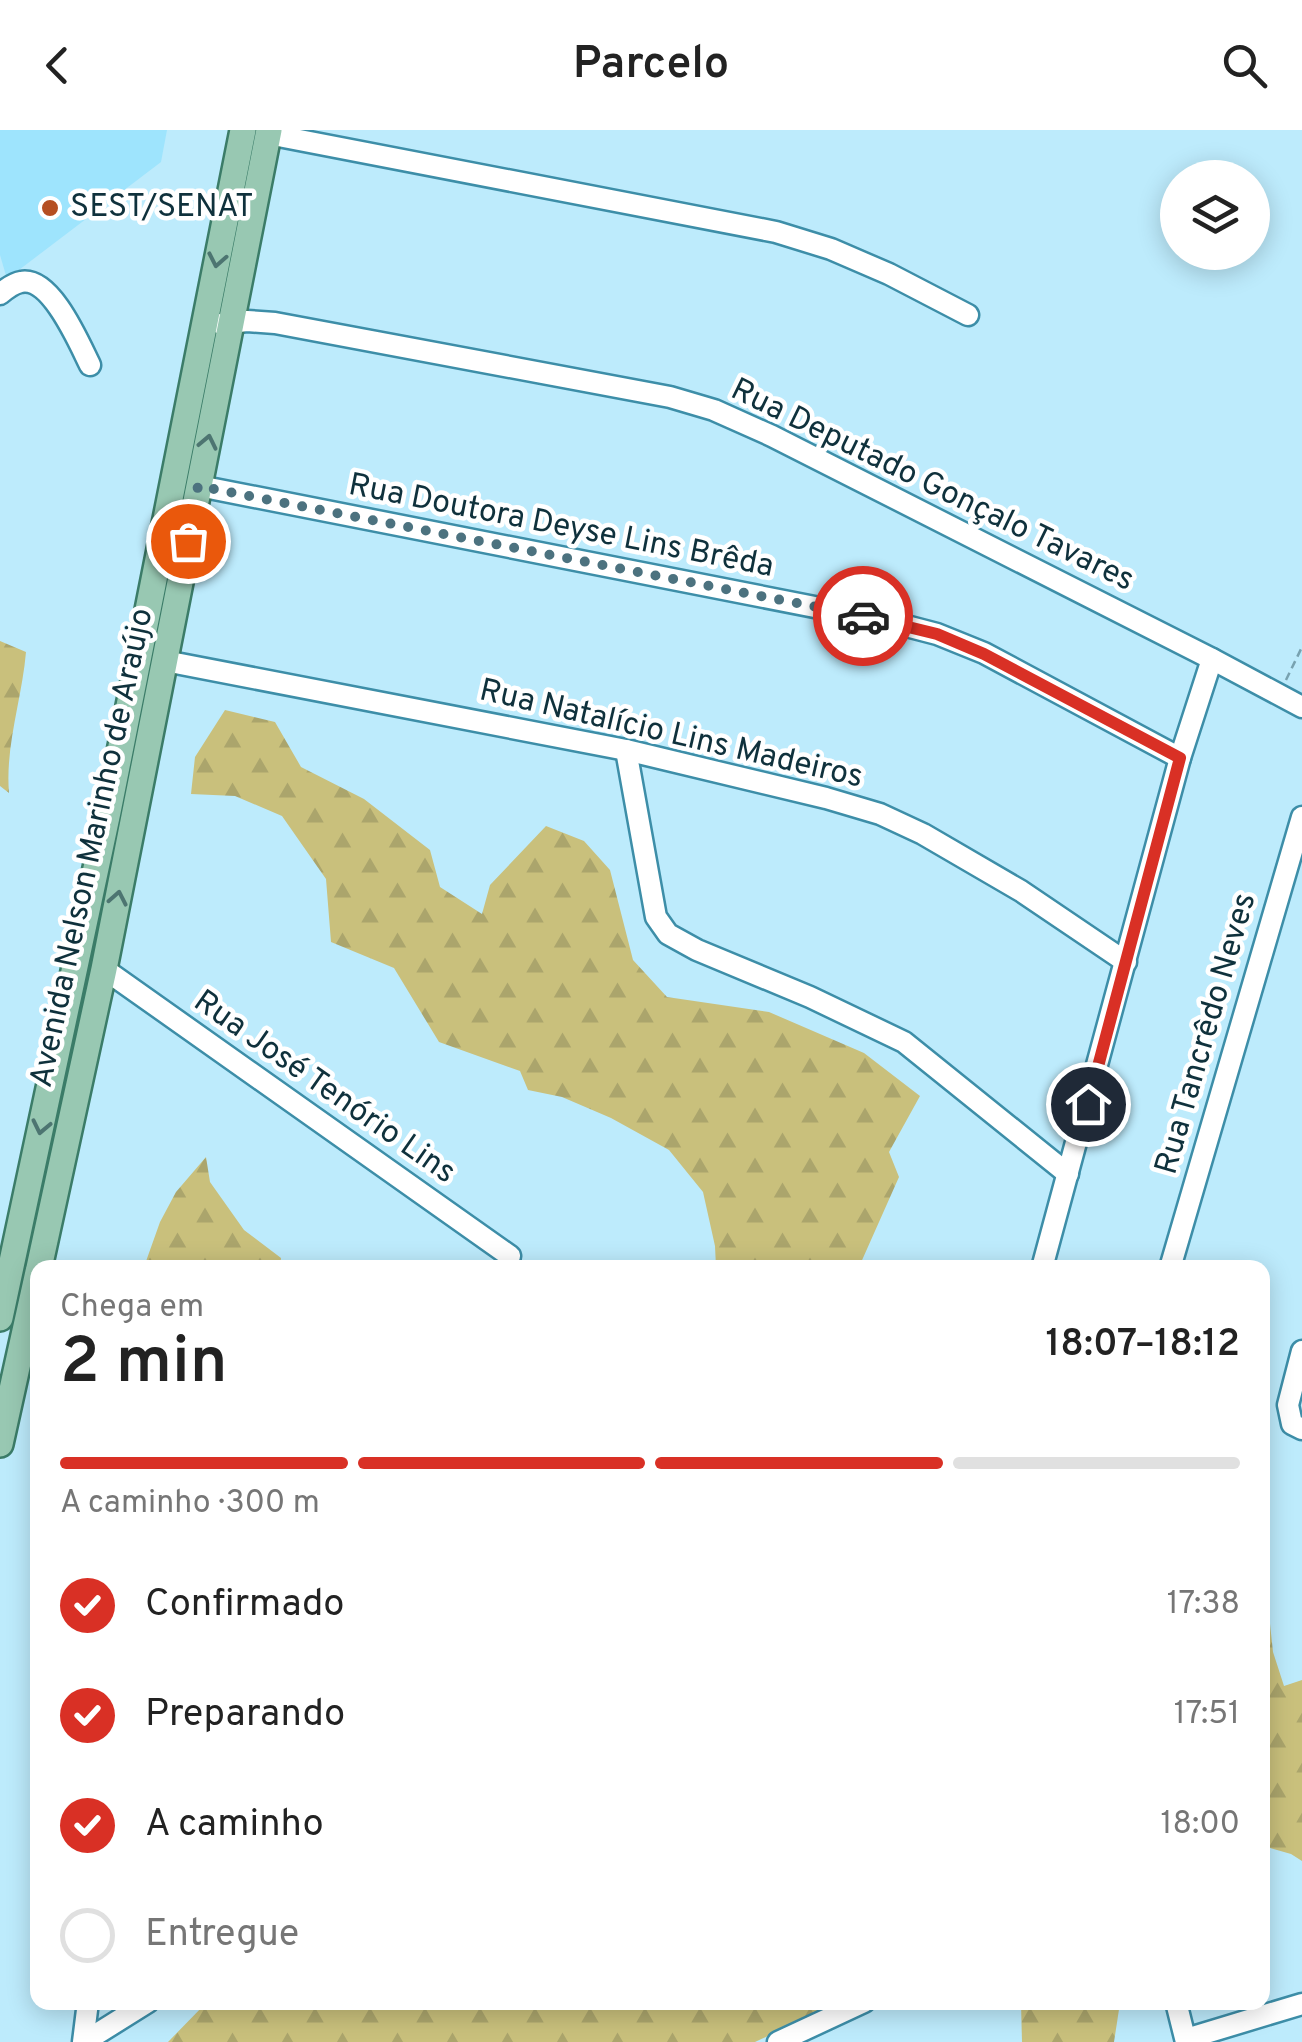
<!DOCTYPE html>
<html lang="pt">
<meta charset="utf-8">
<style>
body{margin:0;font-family:Overpass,sans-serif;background:#f2f2f2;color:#222;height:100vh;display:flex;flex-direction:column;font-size:38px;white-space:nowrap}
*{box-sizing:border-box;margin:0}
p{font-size:32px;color:#767676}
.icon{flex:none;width:55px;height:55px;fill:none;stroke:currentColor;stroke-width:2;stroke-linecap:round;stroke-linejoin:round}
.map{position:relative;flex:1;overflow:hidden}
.details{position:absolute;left:30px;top:1130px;width:1240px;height:750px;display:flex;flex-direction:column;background:#fff;border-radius:20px;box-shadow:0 5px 25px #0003}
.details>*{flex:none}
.fabs{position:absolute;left:1160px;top:30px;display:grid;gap:20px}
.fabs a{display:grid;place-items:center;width:110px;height:110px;border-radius:50%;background:#fff;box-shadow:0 5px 25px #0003;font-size:50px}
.pin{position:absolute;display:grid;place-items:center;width:85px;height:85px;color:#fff;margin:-42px;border:5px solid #fff;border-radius:50%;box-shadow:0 2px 10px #0007}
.courier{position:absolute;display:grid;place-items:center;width:100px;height:100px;margin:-50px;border:8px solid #d93025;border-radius:50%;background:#fff;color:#222;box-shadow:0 2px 12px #0007}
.overview em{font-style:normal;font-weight:600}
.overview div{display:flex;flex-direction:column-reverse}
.overview{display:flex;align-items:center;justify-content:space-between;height:170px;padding:0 30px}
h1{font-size:65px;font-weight:600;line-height:75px}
.bar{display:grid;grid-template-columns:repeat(4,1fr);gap:15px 10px;align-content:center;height:120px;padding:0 30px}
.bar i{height:12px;border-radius:8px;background:#e0e0e0}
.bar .selected{background:#d93025}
.bar p{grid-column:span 4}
ol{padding:0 30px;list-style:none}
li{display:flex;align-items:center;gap:30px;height:110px}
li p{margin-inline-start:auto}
li .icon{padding:10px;border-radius:50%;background:#d93025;color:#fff;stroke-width:4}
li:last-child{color:#767676}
li i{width:55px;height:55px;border:5px solid #e0e0e0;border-radius:50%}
header{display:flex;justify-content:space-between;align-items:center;height:130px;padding:0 30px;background:#fff;font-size:45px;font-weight:600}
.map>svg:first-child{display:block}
.built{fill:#9ee4fd}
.grass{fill:url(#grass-tufts)}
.forest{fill:url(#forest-firs)}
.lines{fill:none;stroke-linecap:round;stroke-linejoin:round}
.minor-casing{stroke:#3d8ea8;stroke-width:25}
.major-casing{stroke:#3b7c68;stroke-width:30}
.path{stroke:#78a2b0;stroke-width:2.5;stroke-dasharray:8 5;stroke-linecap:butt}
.minor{stroke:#fff;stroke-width:20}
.major{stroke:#98c8b2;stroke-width:25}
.oneway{stroke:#4d7571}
.done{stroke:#4c727f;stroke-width:10;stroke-dasharray:0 18}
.route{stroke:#d93025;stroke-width:12}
.poi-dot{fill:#b54f22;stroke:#fff;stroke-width:4}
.labels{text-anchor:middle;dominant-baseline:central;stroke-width:9;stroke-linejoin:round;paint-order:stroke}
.poi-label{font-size:32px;fill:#0f313c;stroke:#fff;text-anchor:start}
.street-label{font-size:32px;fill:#0f313c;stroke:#fff}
</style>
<header><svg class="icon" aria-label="back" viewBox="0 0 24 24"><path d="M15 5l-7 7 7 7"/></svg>Parcelo<svg class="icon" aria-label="search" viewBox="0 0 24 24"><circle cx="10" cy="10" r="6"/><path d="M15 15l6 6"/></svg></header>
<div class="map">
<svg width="1302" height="1912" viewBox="0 0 1302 1912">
<defs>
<pattern id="grass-tufts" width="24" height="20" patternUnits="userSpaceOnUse" patternTransform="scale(2.5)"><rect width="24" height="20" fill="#c9c07c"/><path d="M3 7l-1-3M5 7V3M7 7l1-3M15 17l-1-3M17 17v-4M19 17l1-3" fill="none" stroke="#aba56c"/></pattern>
<pattern id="forest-firs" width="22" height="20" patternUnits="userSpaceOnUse" patternTransform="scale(2.5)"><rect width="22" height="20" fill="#c9c07c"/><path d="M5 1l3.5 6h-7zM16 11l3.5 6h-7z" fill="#aba56c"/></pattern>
</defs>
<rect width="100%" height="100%" fill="#bdebfc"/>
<polygon class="built" points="0,0 167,0 161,32 7,149 0,125"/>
<polygon class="grass" points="118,693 125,694 31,1133 27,1137 21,1135"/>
<g class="forest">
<path d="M0,511L26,522C22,569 5,616 9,663L0,656Z"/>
<polygon points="225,580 275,592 301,637 364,669 430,720 440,757 482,784 490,755 546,696 584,711 610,740 633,830 667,867 769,882 864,923 920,966 889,1022 899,1047 859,1137 716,1137 715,1116 703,1062 669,1020 611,988 562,967 528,960 520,941 439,912 394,838 331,812 326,749 282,686 235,666 191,664 195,627"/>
<polygon points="206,1027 210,1052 244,1100 281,1128 280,1137 144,1137 160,1092 176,1062"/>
<polygon points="1262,1452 1266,1456 1273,1522 1284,1556 1302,1550 1302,1731 1291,1724 1263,1716"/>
<polygon points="206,1873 840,1873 755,1912 168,1912"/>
<polygon points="1021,1873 1120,1873 1114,1912 1022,1912"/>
</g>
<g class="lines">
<g class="minor-casing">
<g id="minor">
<polyline points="268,4 776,102 831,119 889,144 968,185"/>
<path d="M0,164C6,159 14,153 21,152C51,146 79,213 90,235"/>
<polyline points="221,194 247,191 275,193 670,267 714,280 772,306 1212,529 1302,577"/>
<polyline points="199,356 891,492 937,504 984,523 1180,628"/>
<polyline points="165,531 626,620 826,668 880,684 923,704 1021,761 1126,832"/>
<polyline points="626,620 656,787 668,804 697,820 810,867 904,912 1068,1044"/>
<polyline points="104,839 510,1126"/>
<polyline points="1042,1138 1180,628 1212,529"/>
<polyline points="1170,1138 1302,687"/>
<polyline points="1302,1221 1288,1275 1292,1294 1302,1299"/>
<polyline points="1176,1872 1186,1912"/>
<polyline points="1186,1909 1302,1874"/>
<polyline points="83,1912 88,1872"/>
<polyline points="84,1912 148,1872"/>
<polyline points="778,1912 864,1872"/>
</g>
</g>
<g class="major-casing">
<g id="major">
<polyline points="39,1138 104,839 269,0"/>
<polyline points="0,1188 108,682 243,0"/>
<polyline points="0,1314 38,1142"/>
</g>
</g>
<polyline class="path" points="1286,550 1302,517"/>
<use href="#minor" class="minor"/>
<use href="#major" class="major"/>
</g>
<defs><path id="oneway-chevron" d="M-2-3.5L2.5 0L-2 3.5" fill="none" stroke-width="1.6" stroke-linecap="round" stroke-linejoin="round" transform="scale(2.5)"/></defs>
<g class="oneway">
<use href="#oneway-chevron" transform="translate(217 130) rotate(101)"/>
<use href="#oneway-chevron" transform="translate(208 312) rotate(-78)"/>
<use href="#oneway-chevron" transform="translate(118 768) rotate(-79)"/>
<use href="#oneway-chevron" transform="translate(41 997) rotate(102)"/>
</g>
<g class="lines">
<polyline class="done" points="188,411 198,356 863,486"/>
<polyline class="route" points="863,486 937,504 984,524 1180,628 1088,974"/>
</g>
<circle class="poi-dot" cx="50" cy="78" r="10"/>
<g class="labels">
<g class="poi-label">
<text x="70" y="78">SEST/SENAT</text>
</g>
<g class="street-label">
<text transform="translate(932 356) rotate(26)">Rua Deputado Gonçalo Tavares</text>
<text transform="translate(561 397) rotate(11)">Rua Doutora Deyse Lins Brêda</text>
<text transform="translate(671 605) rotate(13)">Rua Natalício Lins Madeiros</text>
<text transform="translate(93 718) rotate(-78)">Avenida Nelson Marinho de Araújo</text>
<text transform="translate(1207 904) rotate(-74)">Rua Tancrêdo Neves</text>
<text transform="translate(324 958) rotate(35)">Rua José Tenório Lins</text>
</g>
</g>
</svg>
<div class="fabs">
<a><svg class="icon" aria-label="layers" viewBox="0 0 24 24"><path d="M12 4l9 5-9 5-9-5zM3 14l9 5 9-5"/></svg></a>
</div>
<div class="pin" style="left:188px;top:411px;background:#ea580c"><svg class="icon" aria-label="bag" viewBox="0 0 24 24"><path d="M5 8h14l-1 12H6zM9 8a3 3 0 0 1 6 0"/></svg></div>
<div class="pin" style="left:1088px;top:974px;background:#1f2937"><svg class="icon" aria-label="home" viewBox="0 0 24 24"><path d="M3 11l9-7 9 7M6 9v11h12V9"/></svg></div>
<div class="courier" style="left:863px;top:486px"><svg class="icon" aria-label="car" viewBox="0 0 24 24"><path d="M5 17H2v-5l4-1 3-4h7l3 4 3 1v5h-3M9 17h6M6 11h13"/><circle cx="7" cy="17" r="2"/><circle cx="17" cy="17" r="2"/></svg></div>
<section class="details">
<div class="overview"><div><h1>2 min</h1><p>Chega em</p></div><em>18:07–18:12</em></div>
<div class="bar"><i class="selected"></i><i class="selected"></i><i class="selected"></i><i></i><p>A caminho · 300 m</p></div>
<ol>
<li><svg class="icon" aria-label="check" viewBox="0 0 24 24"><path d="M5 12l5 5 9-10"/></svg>Confirmado<p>17:38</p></li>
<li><svg class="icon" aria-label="check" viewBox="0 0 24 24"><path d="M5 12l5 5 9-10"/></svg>Preparando<p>17:51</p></li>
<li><svg class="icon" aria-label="check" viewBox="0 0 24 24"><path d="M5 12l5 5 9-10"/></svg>A caminho<p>18:00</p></li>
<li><i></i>Entregue</li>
</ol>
</section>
</div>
